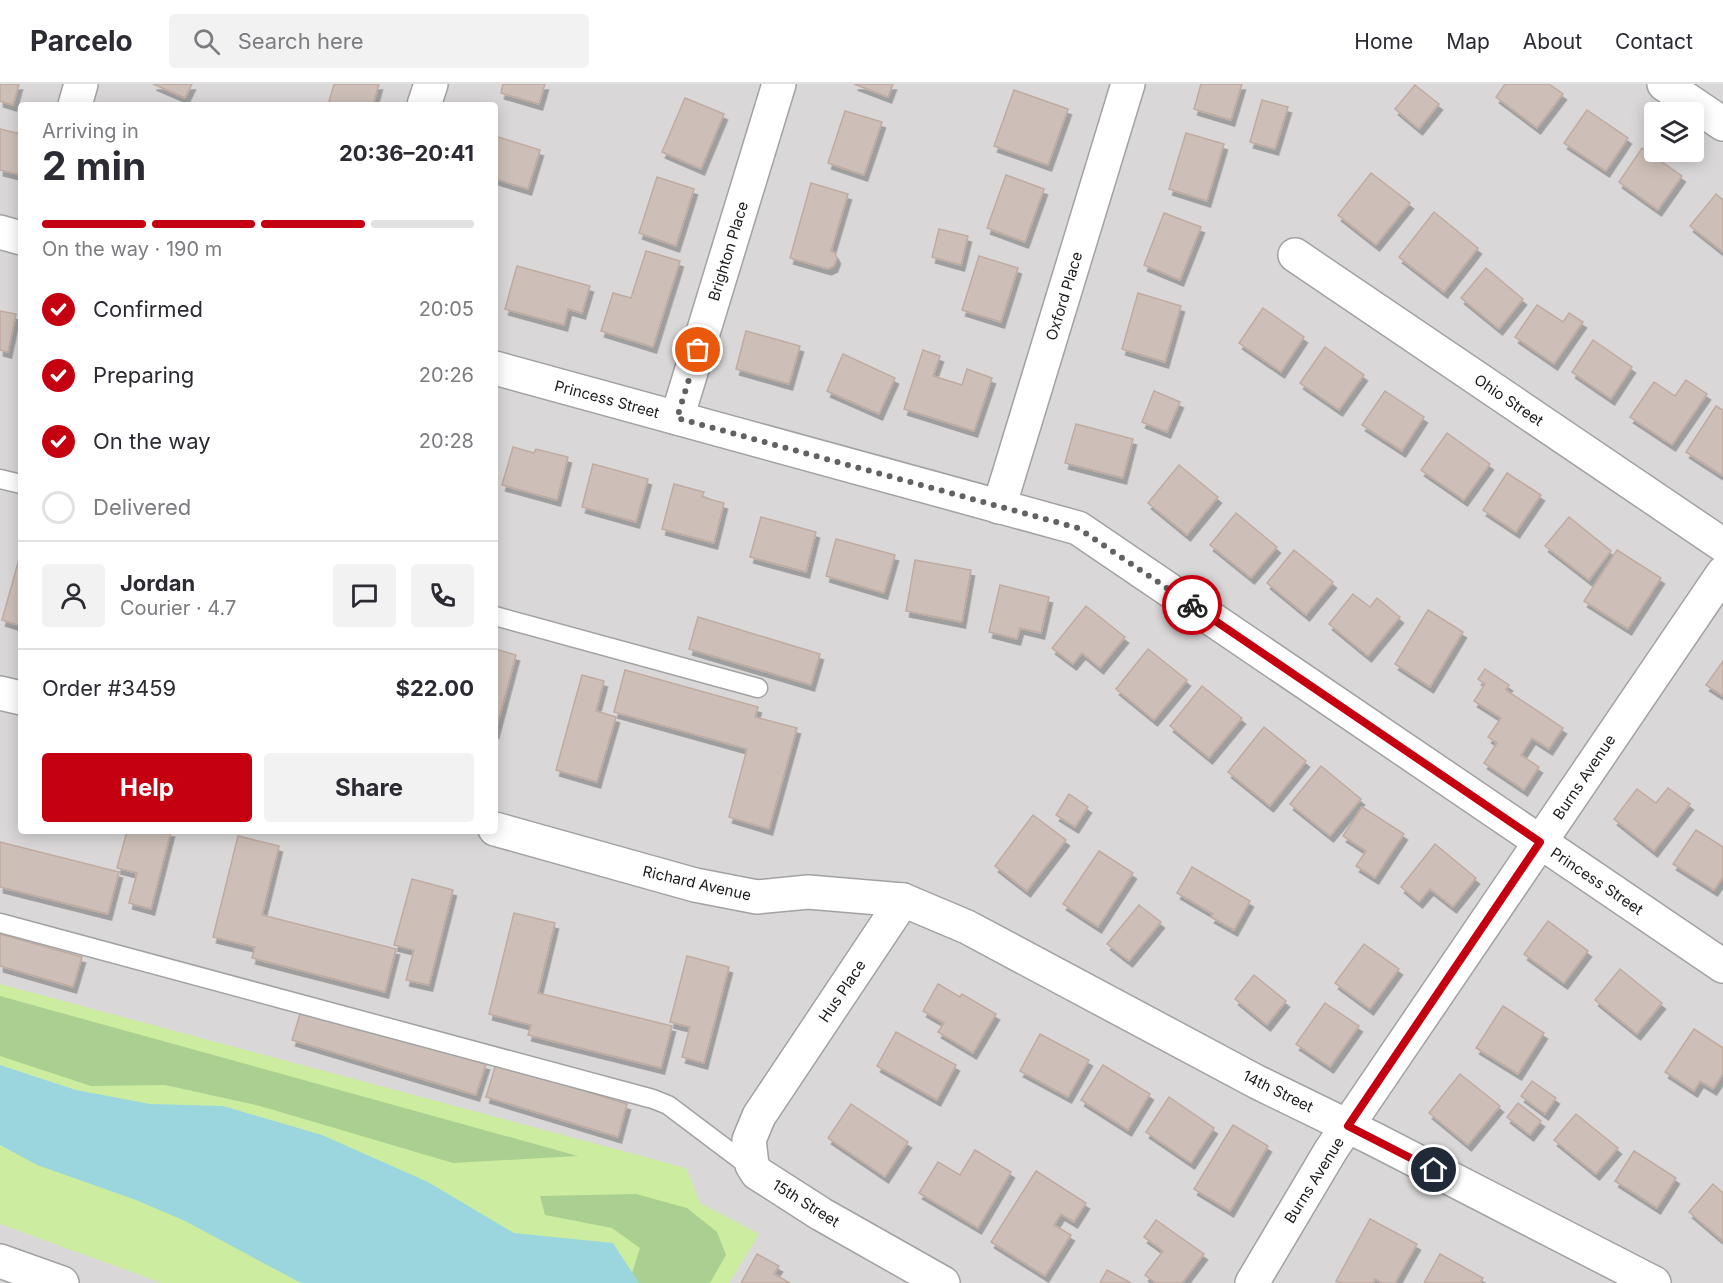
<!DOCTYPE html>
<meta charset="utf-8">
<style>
body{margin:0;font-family:Inter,sans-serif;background:#f2f2f3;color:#2b2b33;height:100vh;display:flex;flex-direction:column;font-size:22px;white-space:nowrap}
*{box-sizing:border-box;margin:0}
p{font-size:20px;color:#7c7c81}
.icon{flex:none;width:33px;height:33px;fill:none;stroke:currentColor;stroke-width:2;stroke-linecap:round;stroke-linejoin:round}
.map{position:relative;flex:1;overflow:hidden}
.sheet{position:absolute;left:18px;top:18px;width:480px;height:732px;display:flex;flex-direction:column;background:#fff;border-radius:6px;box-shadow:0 3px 15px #0003}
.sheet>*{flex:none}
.tools{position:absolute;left:1644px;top:18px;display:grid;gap:12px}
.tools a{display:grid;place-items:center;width:60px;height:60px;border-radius:6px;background:#fff;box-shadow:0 3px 15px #0003;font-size:30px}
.pin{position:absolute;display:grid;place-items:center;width:51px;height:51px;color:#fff;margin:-26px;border:3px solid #fff;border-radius:50%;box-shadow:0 2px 6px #0007}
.courier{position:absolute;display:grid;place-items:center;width:60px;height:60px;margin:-30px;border:4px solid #c50011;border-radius:50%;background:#fff;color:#222;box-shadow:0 2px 8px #0007}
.overview em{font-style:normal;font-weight:700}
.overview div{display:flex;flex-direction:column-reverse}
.overview{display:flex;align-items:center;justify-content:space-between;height:102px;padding:0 24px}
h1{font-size:39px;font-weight:700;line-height:45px}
.bar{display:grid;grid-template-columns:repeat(4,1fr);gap:9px 6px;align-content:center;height:72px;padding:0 24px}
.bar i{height:8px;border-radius:4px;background:#e1e1e2}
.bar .on{background:#c50011}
.bar p{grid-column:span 4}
.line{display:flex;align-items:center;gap:15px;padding:0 24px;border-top:2px solid #e1e1e2}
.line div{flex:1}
.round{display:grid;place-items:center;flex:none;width:63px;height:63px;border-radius:6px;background:#f2f2f3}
ol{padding:0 24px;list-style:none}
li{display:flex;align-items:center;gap:18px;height:66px}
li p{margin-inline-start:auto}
li .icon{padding:6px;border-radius:50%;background:#c50011;color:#fff;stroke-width:4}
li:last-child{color:#7c7c81}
li i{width:33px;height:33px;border:3px solid #e1e1e2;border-radius:50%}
.button{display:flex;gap:12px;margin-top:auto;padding:12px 24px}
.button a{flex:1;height:69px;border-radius:6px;background:#c50011;color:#fff;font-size:24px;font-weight:700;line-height:69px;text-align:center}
.button a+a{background:#f2f2f3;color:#2b2b33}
header{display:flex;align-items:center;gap:36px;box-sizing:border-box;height:84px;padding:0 30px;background:#fff;border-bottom:2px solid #e1e1e2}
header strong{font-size:28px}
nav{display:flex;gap:33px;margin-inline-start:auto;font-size:21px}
.search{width:420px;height:54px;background:#f2f2f3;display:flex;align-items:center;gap:15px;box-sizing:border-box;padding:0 21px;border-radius:6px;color:#7c7c81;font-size:22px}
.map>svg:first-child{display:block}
.residential{fill:#d9d7d8;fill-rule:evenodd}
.grass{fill:#cceda0}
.forest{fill:#a9d090}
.water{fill:#9bd6df}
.building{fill:#cdbfb8;stroke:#c0aba0;stroke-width:1.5;filter:url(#shadow)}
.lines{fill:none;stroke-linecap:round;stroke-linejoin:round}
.service-casing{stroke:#a2a2a2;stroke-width:21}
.minor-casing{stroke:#a2a2a2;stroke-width:36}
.service{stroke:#fff;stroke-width:18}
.minor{stroke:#fff;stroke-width:33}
.done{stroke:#646260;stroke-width:6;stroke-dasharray:0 10.8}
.route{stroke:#c50011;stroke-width:8}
.labels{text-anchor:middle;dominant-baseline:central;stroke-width:6;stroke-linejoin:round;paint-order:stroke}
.street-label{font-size:15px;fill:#1b1b1b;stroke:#fff}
</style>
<header>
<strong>Parcelo</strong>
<div class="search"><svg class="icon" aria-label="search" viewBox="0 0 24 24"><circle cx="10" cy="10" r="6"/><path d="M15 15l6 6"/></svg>Search here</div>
<nav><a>Home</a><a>Map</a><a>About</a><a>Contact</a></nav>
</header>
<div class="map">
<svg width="1723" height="1199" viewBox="0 0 1723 1199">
<defs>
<filter id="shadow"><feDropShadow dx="3.5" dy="6" stdDeviation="0" flood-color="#0004"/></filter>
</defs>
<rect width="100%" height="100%" fill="#ede7df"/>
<path class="residential" d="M0,0H1723V1199H0ZM21,21H495V747H21ZM1654,28H1694V68H1654Z"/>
<polygon class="grass" points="0,900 686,1084 700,1119 759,1150 729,1199 162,1199 0,1140"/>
<g class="forest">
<polygon points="0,912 578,1072 453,1079 260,1022 165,1001 91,1002 0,972"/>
<polygon points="636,1110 687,1124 717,1148 726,1171 710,1199 629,1199 640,1164 612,1144 545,1131 540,1112"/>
</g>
<polygon class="water" points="0,981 76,1006 150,1020 223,1022 322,1051 428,1098 514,1149 613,1159 639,1199 303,1199 297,1197 185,1137 136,1116 37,1081 0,1061"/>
<g class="building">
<polygon points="0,0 19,0 13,21 0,17"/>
<polygon points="153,0 192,0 185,14"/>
<polygon points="334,0 379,0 373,21 328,21"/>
<polygon points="503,0 545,0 539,20 501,9"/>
<polygon points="854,0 893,0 888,13"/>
<polygon points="1201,0 1242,0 1231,36 1194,25"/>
<polygon points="1505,0 1549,0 1563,10 1537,44 1496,13"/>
<polygon points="1415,1 1439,20 1419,45 1395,25"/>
<polygon points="1014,6 1068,25 1048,81 994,62"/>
<polygon points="685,14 724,30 701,85 662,68"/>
<polygon points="1262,16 1288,23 1275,65 1250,58"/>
<polygon points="1587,26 1628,54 1606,87 1564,59"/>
<polygon points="845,27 882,38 864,91 828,79"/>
<polygon points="0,45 21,50 21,91 0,86"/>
<polygon points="1186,49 1224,60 1207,117 1169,105"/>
<polygon points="495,52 540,66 528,105 495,95"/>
<polygon points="1642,64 1682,92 1658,126 1619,98"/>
<polygon points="1371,89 1410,119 1376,161 1338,131"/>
<polygon points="1006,91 1044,105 1025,158 987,144"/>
<polygon points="657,93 694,105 676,162 639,149"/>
<polygon points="811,99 848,110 831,167 834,168 837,174 834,182 828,185 790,174"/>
<polygon points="1716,110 1723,116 1723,168 1690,142"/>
<polygon points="1434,128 1478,164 1444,208 1399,173"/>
<polygon points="1164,129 1201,143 1180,196 1144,181"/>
<polygon points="939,145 968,152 961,181 932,173"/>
<polygon points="646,167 680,177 653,263 601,247 613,209 631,214"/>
<polygon points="979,172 1018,184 1001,238 962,226"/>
<polygon points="517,182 590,202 582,229 568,225 564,241 505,225"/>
<polygon points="1486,184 1523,215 1499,245 1461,214"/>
<polygon points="1138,209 1181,222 1165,278 1122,265"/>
<polygon points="1537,221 1563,238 1569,229 1583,238 1554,280 1515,253"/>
<polygon points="1263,224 1304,253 1281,288 1239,259"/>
<polygon points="0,227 16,230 8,268 0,266"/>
<polygon points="746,247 800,262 789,300 736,285"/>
<polygon points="1593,256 1632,283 1611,315 1572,288"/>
<polygon points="1325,263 1364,291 1339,326 1300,299"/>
<polygon points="923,266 940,272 933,292 962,301 967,285 992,294 974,347 904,325"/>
<polygon points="843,270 895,294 879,330 827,307"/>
<polygon points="1686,296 1707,310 1672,361 1630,333 1654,298 1675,312"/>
<polygon points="1154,307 1180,318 1167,348 1142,338"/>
<polygon points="1385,307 1424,333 1402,367 1362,341"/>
<polygon points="1716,322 1723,326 1723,392 1686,368"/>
<polygon points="1076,340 1133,355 1123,394 1065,379"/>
<polygon points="1447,349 1490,380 1464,416 1421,386"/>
<polygon points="513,363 534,369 536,365 568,373 557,416 502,401"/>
<polygon points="593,380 648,395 636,438 582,423"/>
<polygon points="1179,381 1218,413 1187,451 1148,419"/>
<polygon points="1507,389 1541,411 1516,448 1483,426"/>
<polygon points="674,400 704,408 702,413 724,419 714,459 662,445"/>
<polygon points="1236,429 1277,463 1251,494 1210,461"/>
<polygon points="761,433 816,448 806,488 750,473"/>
<polygon points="1569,433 1611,467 1589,496 1545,462"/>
<polygon points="836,455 895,471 884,509 826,492"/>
<polygon points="1294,466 1333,498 1306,531 1267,499"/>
<polygon points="1617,466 1661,494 1628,545 1584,517"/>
<polygon points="21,468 21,542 2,536"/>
<polygon points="915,476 971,486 962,538 906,527"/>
<polygon points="1000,501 1049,513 1041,549 1020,544 1017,555 989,548"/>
<polygon points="1353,510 1370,523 1377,514 1400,533 1368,572 1329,540"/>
<polygon points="1086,522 1125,553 1100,584 1082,569 1073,580 1052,564"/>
<polygon points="1428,526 1463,548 1430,603 1395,580"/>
<polygon points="698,533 820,570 811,601 689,565"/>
<polygon points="495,565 516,571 495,649"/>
<polygon points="1148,565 1187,596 1154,636 1116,605"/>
<polygon points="1723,577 1723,612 1706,601"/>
<polygon points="1485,585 1509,601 1506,606 1563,644 1549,665 1532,654 1521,671 1539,683 1524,706 1484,679 1497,659 1488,653 1501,634 1474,617 1485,600 1478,595"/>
<polygon points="625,586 758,623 755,633 797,644 769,745 729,733 747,665 614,628"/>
<polygon points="582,591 604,597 596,627 616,633 597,698 556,686"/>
<polygon points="1202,602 1242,634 1209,674 1170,642"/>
<polygon points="1264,643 1306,677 1270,722 1228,688"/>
<polygon points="1321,682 1361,715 1330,752 1290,720"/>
<polygon points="1668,704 1690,720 1654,767 1614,735 1637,705 1656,719"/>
<polygon points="1069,710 1088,723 1075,743 1056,731"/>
<polygon points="1362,723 1404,750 1375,794 1356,782 1366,767 1343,752"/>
<polygon points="1033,731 1066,756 1027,807 995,782"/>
<polygon points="1696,746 1723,763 1723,793 1714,806 1673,780"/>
<polygon points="127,747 171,747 151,825 129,819 137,789 117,784"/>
<polygon points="238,752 279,762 262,831 396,865 385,908 252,874 255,863 213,853"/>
<polygon points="0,758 119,788 108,830 0,803"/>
<polygon points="1435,760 1476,794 1453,823 1430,805 1419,818 1401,803"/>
<polygon points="1099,767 1133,789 1098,843 1063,820"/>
<polygon points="1192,783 1250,817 1234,846 1211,833 1213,830 1177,809"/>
<polygon points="412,795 453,806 429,901 406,896 414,866 394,861"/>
<polygon points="1139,821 1161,838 1129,877 1107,860"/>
<polygon points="514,829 555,839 538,909 672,942 661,984 528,951 531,941 489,930"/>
<polygon points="1548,837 1588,867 1564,899 1524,870"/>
<polygon points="0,850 82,873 73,903 0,882"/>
<polygon points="1364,860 1399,885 1370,925 1335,899"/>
<polygon points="687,872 729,883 704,979 682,973 690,943 670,938"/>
<polygon points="1620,885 1662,919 1637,950 1595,916"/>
<polygon points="1254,891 1286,917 1267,941 1235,915"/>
<polygon points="938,900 960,913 962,910 996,930 973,969 938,948 944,939 923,927"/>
<polygon points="1325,919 1359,942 1330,983 1296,960"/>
<polygon points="1503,922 1544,949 1518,990 1476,964"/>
<polygon points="301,927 486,980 476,1011 292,956"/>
<polygon points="1694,945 1723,964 1723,990 1713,1005 1700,997 1694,1007 1665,988"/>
<polygon points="896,948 956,981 937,1016 877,982"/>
<polygon points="1040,950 1089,976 1068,1013 1020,987"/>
<polygon points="496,980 627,1020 618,1053 486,1013"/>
<polygon points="1103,981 1150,1010 1128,1046 1081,1016"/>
<polygon points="1460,990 1500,1022 1468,1061 1429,1029"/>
<polygon points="1532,997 1556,1014 1545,1030 1521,1012"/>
<polygon points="1169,1013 1214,1044 1191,1079 1146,1048"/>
<polygon points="1518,1019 1541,1037 1530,1051 1507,1033"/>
<polygon points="851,1020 908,1058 885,1093 828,1054"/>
<polygon points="1576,1030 1618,1064 1596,1090 1554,1056"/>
<polygon points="1233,1041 1268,1062 1230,1127 1194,1105"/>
<polygon points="975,1066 1011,1088 978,1144 919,1109 938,1078 960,1091"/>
<polygon points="1634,1067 1676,1094 1657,1124 1615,1097"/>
<polygon points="1036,1087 1086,1119 1074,1138 1061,1130 1054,1141 1071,1151 1045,1192 991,1158"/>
<polygon points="1713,1100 1723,1109 1723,1157 1689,1128"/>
<polygon points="1370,1135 1417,1160 1395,1199 1382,1199 1375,1195 1373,1199 1341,1199 1336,1197"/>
<polygon points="1156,1136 1204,1170 1182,1199 1156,1199 1145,1191 1163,1167 1144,1153"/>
<polygon points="757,1170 779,1182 774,1190 790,1199 741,1199"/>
<polygon points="1440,1170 1483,1194 1480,1199 1424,1199"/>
<polygon points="1107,1186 1131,1199 1100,1199"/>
</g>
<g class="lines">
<g class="service-casing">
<g id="service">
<polyline points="0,395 21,400"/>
<polyline points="495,532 758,604"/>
<polyline points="0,839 653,1015 668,1021 753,1085"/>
</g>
</g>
<g class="minor-casing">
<g id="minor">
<polyline points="1664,0 1723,40"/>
<polyline points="75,21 81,0"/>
<polyline points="424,21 431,0"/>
<polyline points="0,148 21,154"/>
<polyline points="1295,171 1723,461"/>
<polyline points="495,284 1078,444 1723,882"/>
<polyline points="677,334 779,0"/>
<polyline points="999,423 1128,0"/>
<polyline points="0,609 21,614"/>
<polyline points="495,745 695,801 757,813 808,808 903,816 967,843 1257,998 1374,1055 1654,1199"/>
<polyline points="903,816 759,1032 749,1056 752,1081 757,1089 821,1130 943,1199"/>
<polyline points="0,1177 62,1199"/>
<polyline points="1252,1199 1331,1066 1723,489"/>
</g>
</g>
<use href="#service" class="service"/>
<use href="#minor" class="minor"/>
</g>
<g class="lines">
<polyline class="done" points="698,266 677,334 1078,444 1192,521"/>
<polyline class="route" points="1192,521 1540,758 1348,1042 1434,1086"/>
</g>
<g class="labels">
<g class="street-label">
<text transform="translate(728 167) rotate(-73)">Brighton Place</text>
<text transform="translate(1064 212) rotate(-73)">Oxford Place</text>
<text transform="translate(607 315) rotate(15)">Princess Street</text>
<text transform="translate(1509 316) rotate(34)">Ohio Street</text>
<text transform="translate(1584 693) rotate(-56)">Burns Avenue</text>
<text transform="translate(1597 797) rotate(34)">Princess Street</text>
<text transform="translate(697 799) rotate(13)">Richard Avenue</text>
<text transform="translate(842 907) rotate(-56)">Hus Place</text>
<text transform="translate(1278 1007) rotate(26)">14th Street</text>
<text transform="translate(1314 1096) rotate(-58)">Burns Avenue</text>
<text transform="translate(806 1119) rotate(32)">15th Street</text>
</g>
</g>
</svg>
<div class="tools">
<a><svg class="icon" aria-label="layers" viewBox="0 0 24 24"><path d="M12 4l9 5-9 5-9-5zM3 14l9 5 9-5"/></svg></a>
</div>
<div class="pin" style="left:698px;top:266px;background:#ea580c"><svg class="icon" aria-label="bag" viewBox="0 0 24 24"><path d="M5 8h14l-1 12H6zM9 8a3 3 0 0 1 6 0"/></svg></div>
<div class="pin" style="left:1434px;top:1086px;background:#1f2937"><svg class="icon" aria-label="home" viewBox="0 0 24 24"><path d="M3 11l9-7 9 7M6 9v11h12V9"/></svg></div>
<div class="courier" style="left:1192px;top:521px"><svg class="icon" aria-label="bike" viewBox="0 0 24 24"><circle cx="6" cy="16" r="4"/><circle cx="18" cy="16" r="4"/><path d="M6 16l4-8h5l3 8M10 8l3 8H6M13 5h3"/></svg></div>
<section class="sheet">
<div class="overview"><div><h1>2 min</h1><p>Arriving in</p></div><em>20:36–20:41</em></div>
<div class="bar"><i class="on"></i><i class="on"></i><i class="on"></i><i></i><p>On the way · 190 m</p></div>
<ol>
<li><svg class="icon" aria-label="check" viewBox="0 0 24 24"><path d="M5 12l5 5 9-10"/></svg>Confirmed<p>20:05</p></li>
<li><svg class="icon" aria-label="check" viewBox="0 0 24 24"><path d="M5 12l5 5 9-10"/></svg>Preparing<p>20:26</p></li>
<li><svg class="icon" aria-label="check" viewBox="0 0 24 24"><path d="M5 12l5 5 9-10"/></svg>On the way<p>20:28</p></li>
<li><i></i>Delivered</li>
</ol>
<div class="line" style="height:108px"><a class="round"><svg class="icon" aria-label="person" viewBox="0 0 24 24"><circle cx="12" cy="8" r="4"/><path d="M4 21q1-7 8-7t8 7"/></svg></a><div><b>Jordan</b><p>Courier · 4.7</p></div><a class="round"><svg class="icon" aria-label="chat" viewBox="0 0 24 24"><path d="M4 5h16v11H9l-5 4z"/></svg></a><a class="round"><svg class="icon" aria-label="phone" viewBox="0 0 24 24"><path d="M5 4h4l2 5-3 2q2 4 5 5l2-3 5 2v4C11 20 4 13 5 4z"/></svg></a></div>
<div class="line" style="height:78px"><div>Order #3459</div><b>$22.00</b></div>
<div class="button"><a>Help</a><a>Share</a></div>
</section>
</div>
